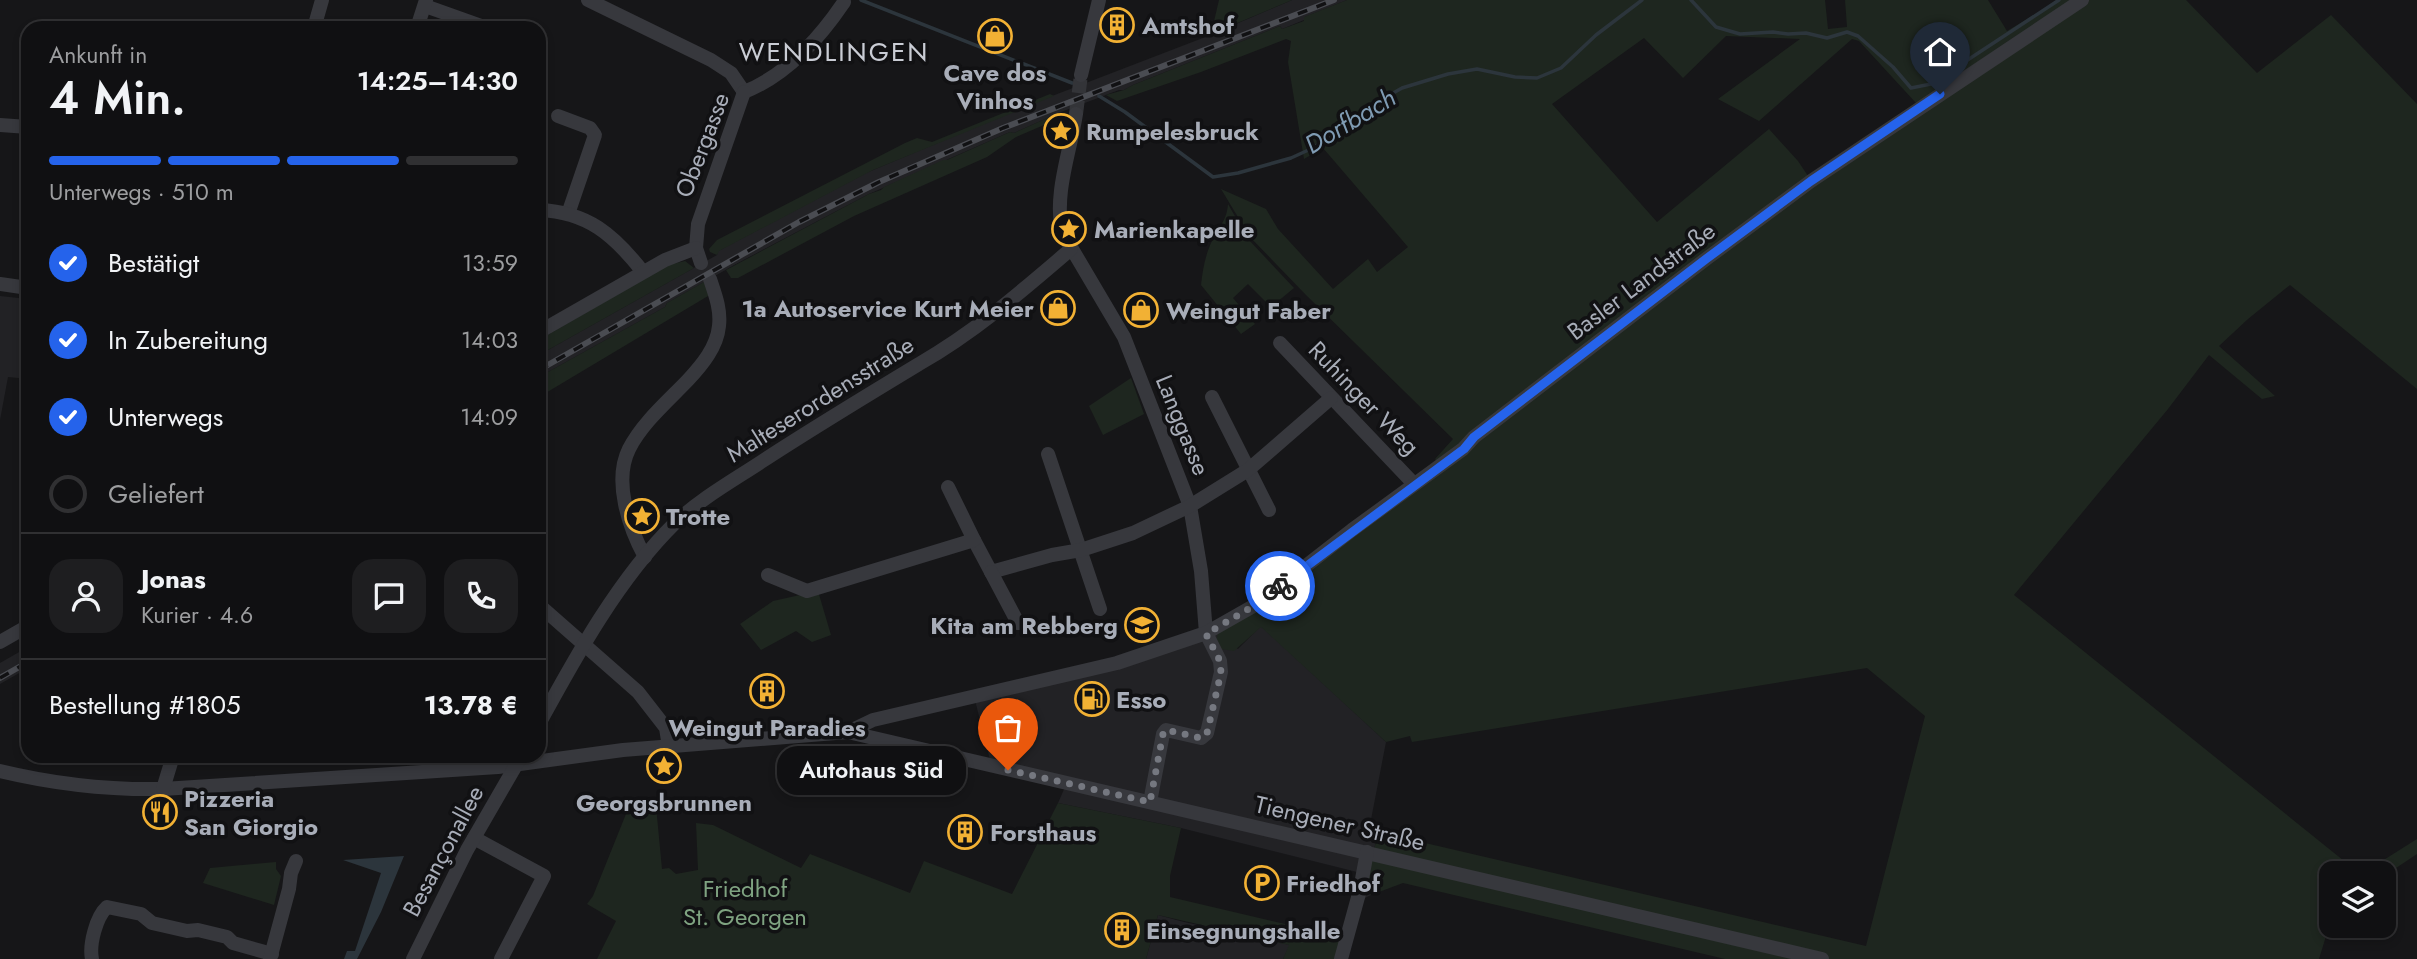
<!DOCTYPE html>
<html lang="de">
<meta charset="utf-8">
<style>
body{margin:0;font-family:Jost,sans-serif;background:#1e1e20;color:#f1f3f6;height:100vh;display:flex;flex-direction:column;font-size:26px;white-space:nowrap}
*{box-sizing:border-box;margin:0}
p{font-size:23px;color:#9c9d9f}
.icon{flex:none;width:38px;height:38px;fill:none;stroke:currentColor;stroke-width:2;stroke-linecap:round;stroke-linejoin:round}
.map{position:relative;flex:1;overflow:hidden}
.details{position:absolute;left:21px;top:21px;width:525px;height:742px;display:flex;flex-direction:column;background:#101012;border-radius:21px;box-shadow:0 4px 10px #0003,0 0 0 2px #303032}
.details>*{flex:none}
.tools{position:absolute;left:2319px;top:861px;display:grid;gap:14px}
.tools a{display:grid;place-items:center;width:77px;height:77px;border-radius:14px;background:#101012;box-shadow:0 4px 10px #0003,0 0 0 2px #303032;font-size:35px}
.pin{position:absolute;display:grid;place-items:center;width:60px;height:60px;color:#fff;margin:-72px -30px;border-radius:50% 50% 50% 0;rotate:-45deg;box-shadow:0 0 7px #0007}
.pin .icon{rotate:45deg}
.courier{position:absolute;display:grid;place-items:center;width:70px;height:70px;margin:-35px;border:5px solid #2563eb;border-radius:50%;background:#fff;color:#222;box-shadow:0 2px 9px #0007}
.bubble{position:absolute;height:49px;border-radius:21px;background:#101012;box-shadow:0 4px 10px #0003,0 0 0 2px #303032;font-size:23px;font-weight:600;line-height:49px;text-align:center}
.overview em{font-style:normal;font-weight:600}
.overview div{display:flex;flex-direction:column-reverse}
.overview{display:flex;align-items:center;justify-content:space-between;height:119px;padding:0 28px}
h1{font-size:46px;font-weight:600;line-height:52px}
.bar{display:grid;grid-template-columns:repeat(4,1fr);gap:10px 7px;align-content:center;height:84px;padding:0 28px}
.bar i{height:9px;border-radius:5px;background:#303032}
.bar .current{background:#2563eb}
.bar p{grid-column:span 4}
.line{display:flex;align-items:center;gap:18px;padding:0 28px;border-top:2px solid #303032}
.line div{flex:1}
.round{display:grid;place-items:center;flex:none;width:74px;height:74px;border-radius:21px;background:#1e1e20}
ol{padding:0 28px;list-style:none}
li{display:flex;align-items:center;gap:21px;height:77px}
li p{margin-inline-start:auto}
li .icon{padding:7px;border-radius:50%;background:#2563eb;color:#fff;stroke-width:4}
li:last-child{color:#9c9d9f}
li i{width:38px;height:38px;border:4px solid #303032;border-radius:50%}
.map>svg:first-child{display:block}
.built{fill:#222225}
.green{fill:#1e261f;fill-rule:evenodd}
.water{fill:#2c353c}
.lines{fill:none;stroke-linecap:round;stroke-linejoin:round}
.stream{stroke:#2c353c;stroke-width:3.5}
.minor-tunnel{stroke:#333438;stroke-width:14;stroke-dasharray:14 7;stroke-linecap:butt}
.minor{stroke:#37383d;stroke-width:14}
.rail-casing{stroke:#4a4c52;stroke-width:6}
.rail{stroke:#111113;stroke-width:3.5;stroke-dasharray:10;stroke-linecap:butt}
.done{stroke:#757880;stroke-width:7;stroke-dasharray:0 12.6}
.route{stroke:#2563eb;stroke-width:9}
.labels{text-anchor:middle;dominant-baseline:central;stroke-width:7;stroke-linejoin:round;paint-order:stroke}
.poi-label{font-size:24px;font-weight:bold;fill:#a8adb8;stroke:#111113;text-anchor:start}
.street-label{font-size:24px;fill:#a8adb8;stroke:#111113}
.park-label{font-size:24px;fill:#7fa381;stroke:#111113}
.neighbourhood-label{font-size:26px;letter-spacing:2px;fill:#c9ccd4;stroke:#111113}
.water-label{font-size:26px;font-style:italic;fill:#7f9bb3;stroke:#111113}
</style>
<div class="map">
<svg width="2417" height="959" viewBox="0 0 2417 959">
<rect width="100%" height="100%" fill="#161618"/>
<g class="built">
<polygon points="1292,0 1347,0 1305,17 1304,20 1282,29 1280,26 1133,85 1124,90 1119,90 1061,112 1014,133 1010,132 869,194 736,264 667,303 665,307 539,377 539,355 717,255 718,251 866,173 1026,106 1208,36"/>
<polygon points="0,296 28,299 28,317 19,378 8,377 0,420"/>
<polygon points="1261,626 1386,742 1369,830 1378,832 1366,886 1371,895 1365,898 1356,918 1353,889 1357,872 1181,828 1058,803 1069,778 990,760 975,700 1218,634 1238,649"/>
<polygon points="28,647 28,668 0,684 0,663"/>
<polygon points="1158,915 1184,922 1290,945 1283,959 1146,959"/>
</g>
<g class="green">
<polygon points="1219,0 1292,0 1211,34"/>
<path d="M1347,0H1825L1828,29L1847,27L1845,0H1988L2007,31L2059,0H2186L2257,73L2331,15L2417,104V389L2290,285L2248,319L2219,346L2275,396L2262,399L2209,355L2168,409L2014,595L2359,873H2331V920L2319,959H1725L1403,883L1371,895L1366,887L1378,832L1866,946L1925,716L1867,668L1412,742L1410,736L1386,742L1261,627L1234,651L1221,649L1216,640L1218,634L1442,469L1435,459L1453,439L1306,295L1250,237L1221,189L1266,209L1278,229L1333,289L1368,259L1377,272L1408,247L1323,148L1304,159L1288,62L1291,41L1286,39L1201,72L1117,101L1106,95L1124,90L1133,85L1280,26L1282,29L1304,21V17ZM1726,36L1800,39L1718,99L1759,121L1852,39L1859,41L1916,103L1808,176L1798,161L1769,129L1657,222L1552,104L1644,38L1683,78Z"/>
<polygon points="1050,94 1054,96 873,170 719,251 717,255 710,252 709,249 717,240 905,143 917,138 932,142"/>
<polygon points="1061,112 1058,119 1016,137 987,157 854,216 738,278 731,278 726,270 869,194 881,190 884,187 943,160 947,160 1010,132 1014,133"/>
<path d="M1228,204L1248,239L1294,288L1271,307L1248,284L1233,298L1255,324L1241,334L1201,285C1203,267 1206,251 1215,235C1222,223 1227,218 1228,204Z"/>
<polygon points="685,261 694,268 539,355 539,340 668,265"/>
<polygon points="704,282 709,292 708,296 539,397 539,377 665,307 667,303"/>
<polygon points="1131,378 1144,414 1103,435 1089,406"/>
<polygon points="818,591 831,635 812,642 796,631 761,650 740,624 773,601"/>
<polygon points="1058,803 1181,828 1170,876 1170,897 1345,938 1336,959 1283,959 1289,945 1158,915 1146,959 597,959 616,921 587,904 593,896 628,809 656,806 662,869 669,868 676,874 698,870 696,823 713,825 801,868 810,854 910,893 924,861 1012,894"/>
<polygon points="2417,839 2417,854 2384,876 2384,873 2363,873"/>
<polygon points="276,862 276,869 281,876 274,905 203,883 210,868"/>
</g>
<polygon class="water" points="404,856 381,912 357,959 344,959 347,951 355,951 381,873 343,860"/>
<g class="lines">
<g class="stream">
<polyline points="861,0 1072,83"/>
<polyline points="1691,0 1716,27 1740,34 1773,32 1788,34 1806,33 1827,38 1847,32 1858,36 1893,67 1911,88 1931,84 2059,0"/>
<polyline points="1099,96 1125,112 1213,177 1238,173 1291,158 1315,147 1362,111 1402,88 1448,74 1477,69 1515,77 1537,78 1561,68 1596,35 1642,0"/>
</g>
<polyline class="minor-tunnel" points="1076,114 1081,75"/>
<g class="minor">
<polyline points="588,0 711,60 731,73 744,92"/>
<polyline points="425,6 487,28"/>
<polyline points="314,28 322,0"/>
<polyline points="417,28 426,0"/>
<polyline points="1081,75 1099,0"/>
<path d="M744,92C787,75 819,39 844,2"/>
<path d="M1076,114C1070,153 1054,193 1062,232L1124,337L1190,506L1201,571L1206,633L1220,661L1221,672L1207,733L1201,738L1166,730L1163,734L1150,802"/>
<polyline points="558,116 590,128 595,135 568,214"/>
<polyline points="0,125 28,127"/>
<path d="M539,210C588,212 614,235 643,272"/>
<polyline points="701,263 696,248 698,224 744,92"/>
<polyline points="0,284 28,288"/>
<polyline points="539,332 665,260 696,248"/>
<polyline points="1280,343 1414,484"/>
<polyline points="1212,397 1269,510"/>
<polyline points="1048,454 1100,609"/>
<polyline points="974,540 991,572 1052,555 1081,550 1133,533 1190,506 1248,470 1331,398"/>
<path d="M645,557C629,528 613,481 629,449C642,423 668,401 688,380C702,365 717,347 719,326C721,309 715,294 710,279"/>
<polyline points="991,572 1018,623"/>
<polyline points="768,575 807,591 974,540 948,487"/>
<polyline points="539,605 638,692 666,728 669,747"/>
<polyline points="0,642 28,626"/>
<path d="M539,724C576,656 619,578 675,523C700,499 732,481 761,462C813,428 866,396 919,364C975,332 1022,291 1071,249"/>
<polyline points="848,732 1822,959"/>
<path d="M0,771C54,784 107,790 163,789L498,767L623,750L848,732L873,720L1117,663L1206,633L1257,604L1352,530L1463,449L1474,437L1706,259L1811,181L2082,0"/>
<polyline points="163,789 173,756"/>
<polyline points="474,838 544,876 501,959"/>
<path d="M92,959C89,945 96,917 107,907L141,914L152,923L187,931L198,930L227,937L233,943L272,954"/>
<polyline points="270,959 289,889 291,873 296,861"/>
<polyline points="413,959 467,850 519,760"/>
<polyline points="1341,959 1360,890 1367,852"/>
</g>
<g class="rail-casing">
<g id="rail">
<polyline points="539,370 799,222 879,182 1003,128 1334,0"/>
<polyline points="0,678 28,662"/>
</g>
</g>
<use href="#rail" class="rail"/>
</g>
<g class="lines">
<polyline class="done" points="1008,770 1150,802 1163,734 1166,730 1201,738 1207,733 1221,673 1220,661 1206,634 1257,604 1280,586"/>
<polyline class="route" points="1280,586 1464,449 1474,437 1706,259 1811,181 1940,94"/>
</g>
<defs>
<g id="building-ring" transform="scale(1.75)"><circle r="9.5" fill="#111113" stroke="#f2b134" stroke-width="1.5"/><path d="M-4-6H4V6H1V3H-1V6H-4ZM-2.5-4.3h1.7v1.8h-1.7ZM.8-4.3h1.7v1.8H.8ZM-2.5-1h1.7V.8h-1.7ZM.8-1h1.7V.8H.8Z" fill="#f2b134"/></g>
<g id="shop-ring" transform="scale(1.75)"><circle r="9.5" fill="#111113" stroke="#f2b134" stroke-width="1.5"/><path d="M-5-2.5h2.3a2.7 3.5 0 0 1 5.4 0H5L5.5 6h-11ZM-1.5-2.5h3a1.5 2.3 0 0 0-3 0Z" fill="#f2b134"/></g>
<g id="sight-ring" transform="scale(1.75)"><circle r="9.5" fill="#111113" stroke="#f2b134" stroke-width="1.5"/><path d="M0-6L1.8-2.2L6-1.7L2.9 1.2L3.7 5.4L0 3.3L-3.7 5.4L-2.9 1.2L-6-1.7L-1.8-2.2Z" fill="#f2b134"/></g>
<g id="school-ring" transform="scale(1.75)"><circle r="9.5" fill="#111113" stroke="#f2b134" stroke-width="1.5"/><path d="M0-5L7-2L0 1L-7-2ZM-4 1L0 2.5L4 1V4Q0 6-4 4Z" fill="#f2b134"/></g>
<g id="fuel-ring" transform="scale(1.75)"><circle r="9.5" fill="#111113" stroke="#f2b134" stroke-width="1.5"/><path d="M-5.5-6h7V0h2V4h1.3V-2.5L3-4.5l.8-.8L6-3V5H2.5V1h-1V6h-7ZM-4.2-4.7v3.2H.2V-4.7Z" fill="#f2b134"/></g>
<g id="restaurant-ring" transform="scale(1.75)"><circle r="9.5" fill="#111113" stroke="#f2b134" stroke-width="1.5"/><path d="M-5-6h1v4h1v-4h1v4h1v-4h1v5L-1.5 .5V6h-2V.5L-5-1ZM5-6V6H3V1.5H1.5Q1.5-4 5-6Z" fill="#f2b134"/></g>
<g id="parking-ring" transform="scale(1.75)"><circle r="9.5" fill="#111113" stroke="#f2b134" stroke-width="1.5"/><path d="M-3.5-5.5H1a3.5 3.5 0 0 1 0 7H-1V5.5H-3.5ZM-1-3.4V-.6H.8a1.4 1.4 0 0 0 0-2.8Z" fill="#f2b134"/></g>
</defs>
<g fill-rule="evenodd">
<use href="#building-ring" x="1117" y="25"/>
<use href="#shop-ring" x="995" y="36"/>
<use href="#sight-ring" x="1061" y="131"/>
<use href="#sight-ring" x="1069" y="229"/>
<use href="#shop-ring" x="1058" y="308"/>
<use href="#shop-ring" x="1141" y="310"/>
<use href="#sight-ring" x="642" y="516"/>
<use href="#school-ring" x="1142" y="625"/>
<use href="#building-ring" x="767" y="691"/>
<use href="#fuel-ring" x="1092" y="699"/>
<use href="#sight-ring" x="664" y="766"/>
<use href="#restaurant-ring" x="160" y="812"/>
<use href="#building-ring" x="965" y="832"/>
<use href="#parking-ring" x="1262" y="883"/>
<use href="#building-ring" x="1122" y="930"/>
</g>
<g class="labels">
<g class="poi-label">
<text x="1142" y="25">Amtshof</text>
<text x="995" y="72" text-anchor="middle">Cave dos<tspan x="995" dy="28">Vinhos</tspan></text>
<text x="1086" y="131">Rumpelesbruck</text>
<text x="1094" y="229">Marienkapelle</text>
<text x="1034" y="308" text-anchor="end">1a Autoservice Kurt Meier</text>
<text x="1166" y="310">Weingut Faber</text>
<text x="666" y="516">Trotte</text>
<text x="1118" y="625" text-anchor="end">Kita am Rebberg</text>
<text x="1116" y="699">Esso</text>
<text x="767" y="727" text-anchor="middle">Weingut Paradies</text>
<text x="184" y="798">Pizzeria<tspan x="184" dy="28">San Giorgio</tspan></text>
<text x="664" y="802" text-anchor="middle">Georgsbrunnen</text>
<text x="990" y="832">Forsthaus</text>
<text x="1286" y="883">Friedhof</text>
<text x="1146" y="930">Einsegnungshalle</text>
</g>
<g class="street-label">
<text transform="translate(702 145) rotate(-69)">Obergasse</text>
<text transform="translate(1641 281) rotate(-37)">Basler Landstraße</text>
<text transform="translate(1364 398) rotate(46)">Ruhinger Weg</text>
<text transform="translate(820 399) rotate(-32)">Malteserordensstraße</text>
<text transform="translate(1183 425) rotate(68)">Langgasse</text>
<text transform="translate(1340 823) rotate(13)">Tiengener Straße</text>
<text transform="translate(443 851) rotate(-62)">Besançonallee</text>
</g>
<g class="park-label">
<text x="745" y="888">Friedhof<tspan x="745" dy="28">St. Georgen</tspan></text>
</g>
<g class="neighbourhood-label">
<text x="834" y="52">WENDLINGEN</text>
</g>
<g class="water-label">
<text transform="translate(1350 121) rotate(-31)">Dorfbach</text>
</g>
</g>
</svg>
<div class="tools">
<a><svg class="icon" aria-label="layers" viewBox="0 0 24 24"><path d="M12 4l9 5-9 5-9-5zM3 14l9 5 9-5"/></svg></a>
</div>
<div class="pin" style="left:1008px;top:770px;background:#ea580c"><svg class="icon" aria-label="bag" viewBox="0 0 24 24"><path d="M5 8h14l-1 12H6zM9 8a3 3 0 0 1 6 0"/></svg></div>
<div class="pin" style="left:1940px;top:94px;background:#1f2937"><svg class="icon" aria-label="home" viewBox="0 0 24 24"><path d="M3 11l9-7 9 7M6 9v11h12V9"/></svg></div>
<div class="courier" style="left:1280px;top:586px"><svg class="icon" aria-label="bike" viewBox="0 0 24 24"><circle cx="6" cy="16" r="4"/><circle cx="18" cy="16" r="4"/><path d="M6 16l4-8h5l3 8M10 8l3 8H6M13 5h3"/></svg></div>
<div class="bubble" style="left:777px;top:746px;width:189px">Autohaus Süd</div>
<section class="details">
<div class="overview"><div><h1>4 Min.</h1><p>Ankunft in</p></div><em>14:25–14:30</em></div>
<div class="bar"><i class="current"></i><i class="current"></i><i class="current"></i><i></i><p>Unterwegs · 510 m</p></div>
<ol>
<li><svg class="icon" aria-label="check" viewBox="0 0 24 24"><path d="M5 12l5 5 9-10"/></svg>Bestätigt<p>13:59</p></li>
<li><svg class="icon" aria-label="check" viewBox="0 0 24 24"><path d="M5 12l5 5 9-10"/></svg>In Zubereitung<p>14:03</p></li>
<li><svg class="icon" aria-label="check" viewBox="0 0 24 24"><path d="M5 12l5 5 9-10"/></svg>Unterwegs<p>14:09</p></li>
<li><i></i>Geliefert</li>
</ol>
<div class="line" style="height:126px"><a class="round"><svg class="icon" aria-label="person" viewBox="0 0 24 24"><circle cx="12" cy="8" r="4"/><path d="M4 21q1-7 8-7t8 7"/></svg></a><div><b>Jonas</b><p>Kurier · 4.6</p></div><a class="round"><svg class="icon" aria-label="chat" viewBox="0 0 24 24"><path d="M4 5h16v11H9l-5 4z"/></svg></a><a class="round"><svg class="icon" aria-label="phone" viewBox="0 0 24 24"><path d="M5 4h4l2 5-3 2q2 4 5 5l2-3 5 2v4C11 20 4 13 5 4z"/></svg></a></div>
<div class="line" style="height:91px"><div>Bestellung #1805</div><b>13.78 €</b></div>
</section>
</div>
